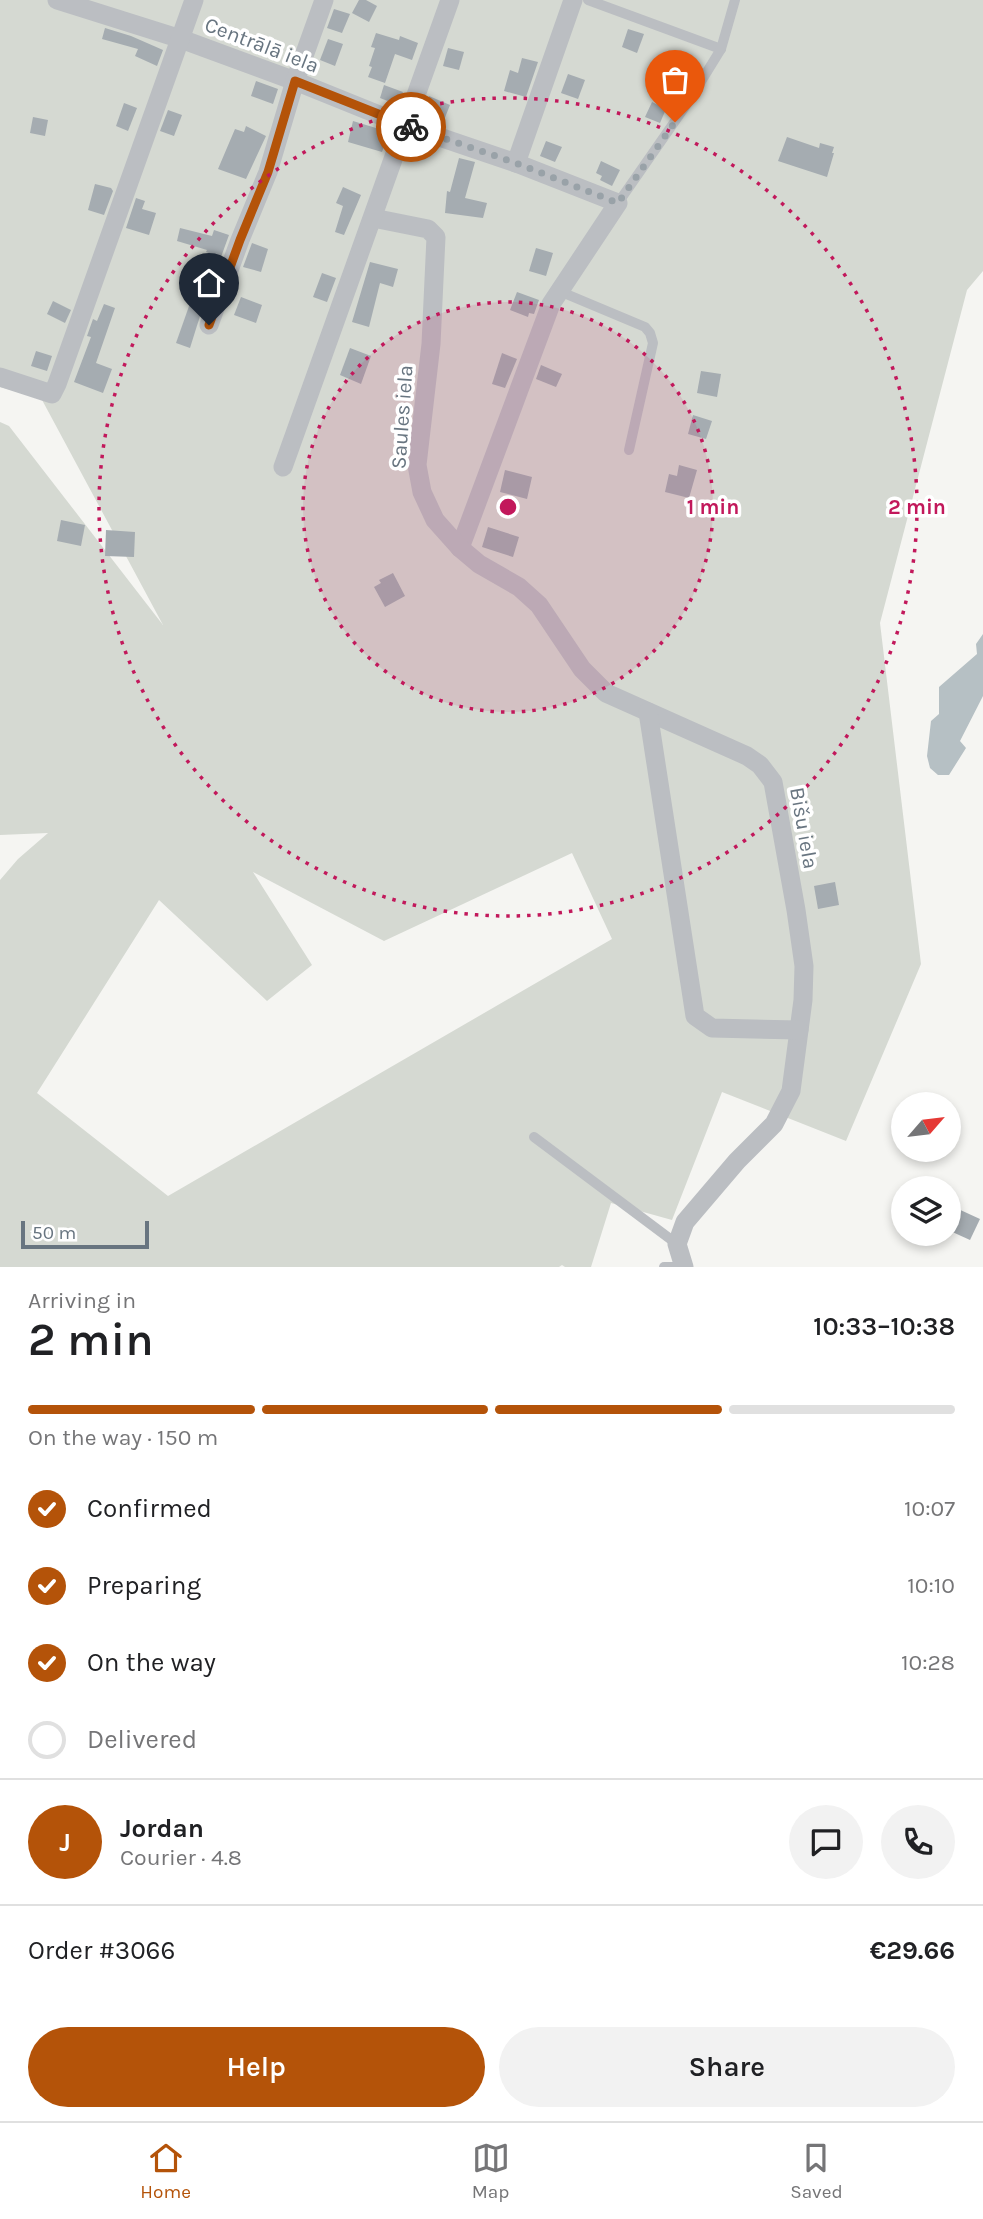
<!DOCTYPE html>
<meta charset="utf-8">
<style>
body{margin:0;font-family:Karla,sans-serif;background:#f2f2f2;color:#202124;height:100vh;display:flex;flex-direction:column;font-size:26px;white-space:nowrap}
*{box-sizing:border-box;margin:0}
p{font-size:23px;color:#757577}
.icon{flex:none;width:38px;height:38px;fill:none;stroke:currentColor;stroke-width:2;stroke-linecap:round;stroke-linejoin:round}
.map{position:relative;height:1267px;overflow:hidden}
.sheet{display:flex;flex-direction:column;background:#fff;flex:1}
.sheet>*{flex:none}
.needle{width:46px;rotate:62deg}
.buttons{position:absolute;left:891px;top:1092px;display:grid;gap:14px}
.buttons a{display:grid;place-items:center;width:70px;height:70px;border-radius:50%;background:#fff;box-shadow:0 4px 10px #0003;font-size:35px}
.scale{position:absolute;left:21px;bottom:18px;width:128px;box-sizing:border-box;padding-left:7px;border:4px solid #687580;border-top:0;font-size:19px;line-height:24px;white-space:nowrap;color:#687580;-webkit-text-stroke:5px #fff;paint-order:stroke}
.pin{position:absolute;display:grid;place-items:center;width:60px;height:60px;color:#fff;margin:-72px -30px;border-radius:50% 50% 50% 0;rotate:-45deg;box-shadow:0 0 7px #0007}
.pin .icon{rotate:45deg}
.courier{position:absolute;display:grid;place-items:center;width:70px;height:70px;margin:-35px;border:5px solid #b45309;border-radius:50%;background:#fff;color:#222;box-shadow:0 2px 9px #0007}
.summary em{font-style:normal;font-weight:600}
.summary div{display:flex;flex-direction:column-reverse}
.summary{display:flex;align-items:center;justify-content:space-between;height:119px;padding:0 28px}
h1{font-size:46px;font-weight:600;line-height:52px}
.bar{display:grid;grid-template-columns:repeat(4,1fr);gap:10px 7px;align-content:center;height:84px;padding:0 28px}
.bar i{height:9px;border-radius:5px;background:#e0e0e0}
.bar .selected{background:#b45309}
.bar p{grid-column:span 4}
.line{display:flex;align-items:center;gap:18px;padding:0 28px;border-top:2px solid #e0e0e0}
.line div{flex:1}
.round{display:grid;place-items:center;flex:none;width:74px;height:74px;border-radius:37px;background:#f2f2f2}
ol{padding:0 28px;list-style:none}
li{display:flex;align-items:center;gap:21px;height:77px}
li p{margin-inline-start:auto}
li .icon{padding:7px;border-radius:50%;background:#b45309;color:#fff;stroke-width:4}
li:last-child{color:#757577}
li i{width:38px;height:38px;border:4px solid #e0e0e0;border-radius:50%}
.button{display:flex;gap:14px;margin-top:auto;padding:14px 28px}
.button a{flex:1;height:80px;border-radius:42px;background:#b45309;color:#fff;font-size:28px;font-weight:600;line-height:80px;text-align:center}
.button a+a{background:#f2f2f2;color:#202124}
.tabs{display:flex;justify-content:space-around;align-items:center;height:98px;border-top:2px solid #e0e0e0;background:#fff;font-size:19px;color:#757577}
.tabs a{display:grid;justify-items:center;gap:4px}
.tabs .selected{color:#b45309}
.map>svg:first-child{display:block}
.green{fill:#d5d9d2;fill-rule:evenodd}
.water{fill:#b6c0c4}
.building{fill:#a5acb1}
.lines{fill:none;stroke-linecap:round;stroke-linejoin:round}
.lane{stroke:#bbbec2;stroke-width:10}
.street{stroke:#bbbec2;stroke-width:19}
.done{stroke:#99a2a8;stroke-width:7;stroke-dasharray:0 12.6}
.route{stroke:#b45309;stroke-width:9}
.ring{fill:none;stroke:#c2185b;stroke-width:3.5;stroke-dasharray:3.5 7}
.labels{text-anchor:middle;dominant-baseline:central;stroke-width:7;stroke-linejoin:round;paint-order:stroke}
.street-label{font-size:21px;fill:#687580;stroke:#fff}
.centre{fill:#c2185b;stroke:#fff;stroke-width:3.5}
.ring-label{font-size:21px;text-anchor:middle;font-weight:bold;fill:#c2185b;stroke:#fff;stroke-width:7;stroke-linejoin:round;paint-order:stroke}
</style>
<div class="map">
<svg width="983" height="1267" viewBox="0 0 983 1267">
<rect width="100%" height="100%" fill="#f5f5f2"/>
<path class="green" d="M0,0H983V271L967,290L880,623L921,964L846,1141L722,1092L672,1220L611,1203L591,1267H565L562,1265L559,1267H0V880L18,859L48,833L0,835V422L9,426L163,625L41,398L0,387ZM572,853L612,939L168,1196L37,1093L159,900L267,1001L312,965L253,872L384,941Z"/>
<polygon class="water" points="983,634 983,696 960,741 966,748 949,775 938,775 930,768 927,756 931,721 939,714 939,687 977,654 976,644"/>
<g class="building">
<polygon points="359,0 366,0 377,6 369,22 352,13"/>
<polygon points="334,9 350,14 342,33 327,28"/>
<polygon points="105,28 131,36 163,50 157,66 135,56 138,49 102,39"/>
<polygon points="628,29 644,34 637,53 622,47"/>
<polygon points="376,33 399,40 400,36 418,43 412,60 395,54 385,83 368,77 372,67 369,66 375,48 371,47"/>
<polygon points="328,39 343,44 335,66 320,60"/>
<polygon points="448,48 464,52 459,70 443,66"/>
<polygon points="522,58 538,62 526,97 504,91 510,70 518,73"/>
<polygon points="568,74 585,80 578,99 561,93"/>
<polygon points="256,81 278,89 273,104 251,96"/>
<polygon points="384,85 403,92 398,105 380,98"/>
<polygon points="429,96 450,105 442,125 421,117"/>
<polygon points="652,102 666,109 660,123 645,117"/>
<polygon points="124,103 137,108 128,131 116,126"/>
<polygon points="168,110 182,115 174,136 160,131"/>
<polygon points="33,117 48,120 45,136 30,133"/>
<polygon points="353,121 389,132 382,152 348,142"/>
<polygon points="246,126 266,136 246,179 218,169 235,129 244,132"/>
<polygon points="787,137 819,148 820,143 834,147 832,153 834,153 827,177 778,161"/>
<polygon points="546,141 562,147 555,162 540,156"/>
<polygon points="459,158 475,162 465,198 487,203 483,218 445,213 447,191 450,192"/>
<polygon points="601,161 620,170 612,186 600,180 602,176 596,173"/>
<polygon points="95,184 111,188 113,191 104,215 88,210"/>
<polygon points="343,187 361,195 344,235 335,232 343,206 336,203"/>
<polygon points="136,198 145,201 142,209 156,213 149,235 126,228"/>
<polygon points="180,228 212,236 214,230 229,235 221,257 206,252 207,250 177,241"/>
<polygon points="252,243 268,249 261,272 243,267"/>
<polygon points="536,248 553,253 546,276 529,271"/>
<polygon points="370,262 398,269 393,287 380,283 369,327 352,322"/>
<polygon points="322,273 336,278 327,302 313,297"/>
<polygon points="194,292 206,297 190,348 176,343"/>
<polygon points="517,292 539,300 534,314 529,313 528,317 510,310"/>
<polygon points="241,297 262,305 256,323 234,315"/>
<polygon points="53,301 71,310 65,323 47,314"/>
<polygon points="104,304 115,308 96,363 112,369 103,393 74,382 91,337 87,336 93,319 97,321"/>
<polygon points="350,348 371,356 361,384 340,375"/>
<polygon points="36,351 52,356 47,371 31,366"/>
<polygon points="502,353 517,359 505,388 492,384"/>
<polygon points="541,365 562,374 556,387 536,379"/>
<polygon points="701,371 721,374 717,397 697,393"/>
<polygon points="693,415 712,421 706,439 688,434"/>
<polygon points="679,465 697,470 689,498 665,492 669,474 677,476"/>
<polygon points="505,470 532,477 527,499 500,492"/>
<polygon points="61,520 85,525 81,546 57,541"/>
<polygon points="488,527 519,537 513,557 482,547"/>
<polygon points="106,530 135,532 134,557 105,556"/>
<polygon points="393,573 405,596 385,607 374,587 381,583 379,580"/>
<polygon points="835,882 839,905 818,909 814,886"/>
<polygon points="956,1208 980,1219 970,1240 948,1230 948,1224"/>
</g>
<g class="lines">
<g class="lane">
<polyline points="588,0 721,49"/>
<polyline points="618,203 689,101 721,49 735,0"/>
<polyline points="559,291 645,327 650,333 653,343 629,450"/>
<polyline points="534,1137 677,1244"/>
<polyline points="664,1267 684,1267"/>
</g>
<g class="street">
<polyline points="57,0 181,39 295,81 404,125 516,163 618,203 551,304 460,548"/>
<polyline points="516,163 573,0"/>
<polyline points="373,218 428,229 436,237 431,344 417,465 422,492 435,520 460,548 479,564 519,587 539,605 582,669 606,693 747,756 760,765 773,782 796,910 804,966 803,1000 791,1091 774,1124 737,1161 685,1222 677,1244 684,1267"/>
<polyline points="209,325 240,240 268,172 295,81 324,0"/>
<polyline points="0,377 52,394 57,384 194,0"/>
<polyline points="283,467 450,0"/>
<polyline points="648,712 695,1016 712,1028 799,1030"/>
</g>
</g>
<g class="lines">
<polyline class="done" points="411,127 516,163 618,203 675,122"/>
<polyline class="route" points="209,325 240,240 268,172 295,81 411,127"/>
</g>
<circle cx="508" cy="507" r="205" fill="#c2185b" fill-opacity=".12"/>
<g class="ring">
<circle cx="508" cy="507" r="205"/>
<circle cx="508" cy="507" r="409"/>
</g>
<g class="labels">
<g class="street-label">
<text transform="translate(262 45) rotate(21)">Centrālā iela</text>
<text transform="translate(402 417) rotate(-86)">Saules iela</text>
<text transform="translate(804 828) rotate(80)">Bišu iela</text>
</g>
</g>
<circle cx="508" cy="507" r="10" class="centre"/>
<g class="ring-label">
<text x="713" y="514">1 min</text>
<text x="917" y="514">2 min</text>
</g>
</svg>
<div class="buttons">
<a><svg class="needle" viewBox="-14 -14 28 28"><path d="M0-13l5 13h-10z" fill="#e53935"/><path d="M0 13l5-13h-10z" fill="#757577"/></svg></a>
<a><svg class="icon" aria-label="layers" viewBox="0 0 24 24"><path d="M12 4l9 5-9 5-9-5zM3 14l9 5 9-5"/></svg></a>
</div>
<div class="scale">50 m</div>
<div class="pin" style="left:675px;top:122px;background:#ea580c"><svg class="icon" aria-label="bag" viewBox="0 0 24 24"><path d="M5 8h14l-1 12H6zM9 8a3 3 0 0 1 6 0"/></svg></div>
<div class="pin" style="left:209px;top:325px;background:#1f2937"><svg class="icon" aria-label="home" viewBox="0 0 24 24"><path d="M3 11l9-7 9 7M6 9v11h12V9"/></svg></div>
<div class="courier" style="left:411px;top:127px"><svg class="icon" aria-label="bike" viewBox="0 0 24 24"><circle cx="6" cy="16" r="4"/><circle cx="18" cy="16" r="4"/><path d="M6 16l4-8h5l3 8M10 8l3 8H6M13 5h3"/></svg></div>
</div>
<section class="sheet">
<div class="summary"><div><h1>2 min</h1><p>Arriving in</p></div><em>10:33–10:38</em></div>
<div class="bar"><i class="selected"></i><i class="selected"></i><i class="selected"></i><i></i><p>On the way · 150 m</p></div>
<ol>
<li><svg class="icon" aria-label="check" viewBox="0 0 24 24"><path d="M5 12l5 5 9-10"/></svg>Confirmed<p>10:07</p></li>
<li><svg class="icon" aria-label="check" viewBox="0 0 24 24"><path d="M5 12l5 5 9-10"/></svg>Preparing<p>10:10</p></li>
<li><svg class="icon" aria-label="check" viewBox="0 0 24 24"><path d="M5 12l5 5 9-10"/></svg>On the way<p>10:28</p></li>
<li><i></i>Delivered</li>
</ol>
<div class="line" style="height:126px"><b class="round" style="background:#b45309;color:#fff">J</b><div><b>Jordan</b><p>Courier · 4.8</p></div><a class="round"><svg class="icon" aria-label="chat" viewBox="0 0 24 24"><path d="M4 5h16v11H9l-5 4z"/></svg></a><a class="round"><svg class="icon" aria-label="phone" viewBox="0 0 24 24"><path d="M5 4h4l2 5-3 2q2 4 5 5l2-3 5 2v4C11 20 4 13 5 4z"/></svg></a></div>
<div class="line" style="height:91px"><div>Order #3066</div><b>€29.66</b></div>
<div class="button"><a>Help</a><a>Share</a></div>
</section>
<nav class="tabs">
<a class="selected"><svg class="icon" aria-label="home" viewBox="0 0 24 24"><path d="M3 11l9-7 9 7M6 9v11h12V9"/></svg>Home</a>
<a><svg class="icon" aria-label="map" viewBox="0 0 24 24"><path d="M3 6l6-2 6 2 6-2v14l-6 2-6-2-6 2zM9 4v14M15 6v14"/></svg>Map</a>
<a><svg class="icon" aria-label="saved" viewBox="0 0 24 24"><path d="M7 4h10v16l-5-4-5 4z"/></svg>Saved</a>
</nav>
